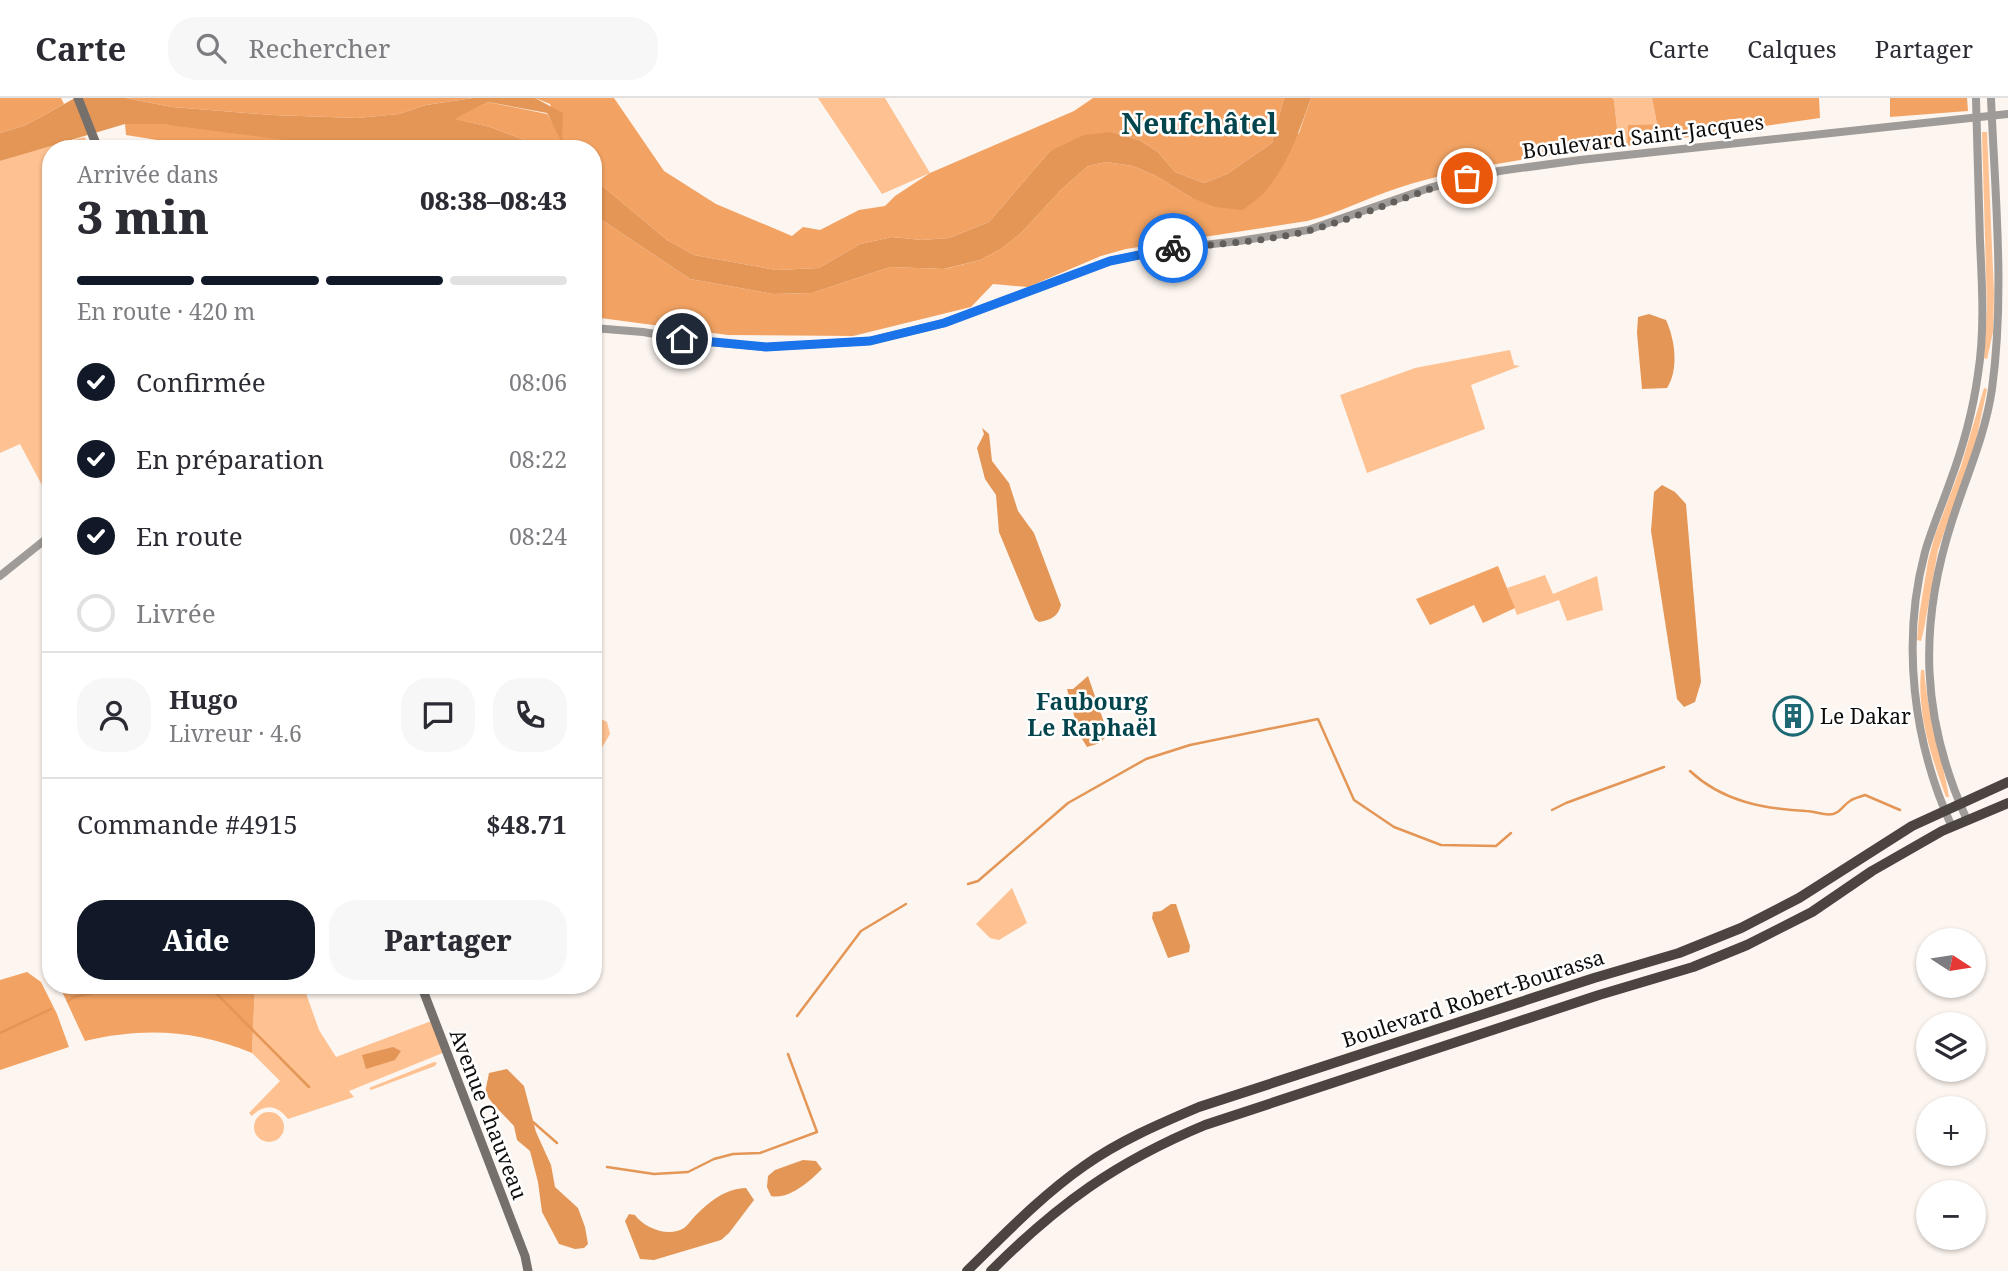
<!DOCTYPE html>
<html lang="fr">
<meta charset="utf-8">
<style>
body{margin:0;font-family:"Noto Serif",serif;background:#f7f7f7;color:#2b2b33;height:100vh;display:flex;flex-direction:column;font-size:26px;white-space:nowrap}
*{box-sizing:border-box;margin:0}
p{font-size:23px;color:#7c7c81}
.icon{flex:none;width:38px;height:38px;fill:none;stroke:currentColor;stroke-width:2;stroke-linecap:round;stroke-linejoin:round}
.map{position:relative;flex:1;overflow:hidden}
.details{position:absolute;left:42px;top:42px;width:560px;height:854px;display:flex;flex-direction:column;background:#fff;border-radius:28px;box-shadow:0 2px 5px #0004}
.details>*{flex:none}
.needle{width:46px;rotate:102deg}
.controls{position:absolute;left:1916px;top:830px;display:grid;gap:14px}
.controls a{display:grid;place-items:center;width:70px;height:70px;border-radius:50%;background:#fff;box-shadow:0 2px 5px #0004;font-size:35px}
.pin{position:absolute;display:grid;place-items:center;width:60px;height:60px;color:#fff;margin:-30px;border:4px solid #fff;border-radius:50%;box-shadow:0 2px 7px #0007}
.courier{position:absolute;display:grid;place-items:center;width:70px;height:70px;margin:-35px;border:5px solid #1a73e8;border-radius:50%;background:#fff;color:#222;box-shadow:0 2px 9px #0007}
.headline em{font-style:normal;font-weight:800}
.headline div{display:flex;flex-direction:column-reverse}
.headline{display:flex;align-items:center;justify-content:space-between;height:119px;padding:0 35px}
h1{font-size:46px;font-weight:800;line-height:52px}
.bar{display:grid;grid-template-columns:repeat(4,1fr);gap:10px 7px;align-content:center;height:84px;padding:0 35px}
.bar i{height:9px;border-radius:5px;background:#e1e1e2}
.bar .selected{background:#111827}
.bar p{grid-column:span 4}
.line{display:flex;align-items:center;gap:18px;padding:0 35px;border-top:2px solid #e1e1e2}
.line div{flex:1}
.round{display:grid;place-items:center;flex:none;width:74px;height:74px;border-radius:28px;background:#f7f7f7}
ol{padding:0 35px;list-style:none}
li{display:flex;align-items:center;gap:21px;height:77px}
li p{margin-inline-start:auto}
li .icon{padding:7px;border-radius:50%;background:#111827;color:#fff;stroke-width:4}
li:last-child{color:#7c7c81}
li i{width:38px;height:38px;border:4px solid #e1e1e2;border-radius:50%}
.action{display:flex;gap:14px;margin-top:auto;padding:14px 35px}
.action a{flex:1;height:80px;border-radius:28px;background:#111827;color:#fff;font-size:28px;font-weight:800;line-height:80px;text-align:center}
.action a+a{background:#f7f7f7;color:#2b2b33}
header{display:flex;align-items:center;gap:42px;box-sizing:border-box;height:98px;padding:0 35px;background:#fff;border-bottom:2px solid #e1e1e2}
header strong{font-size:33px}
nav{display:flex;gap:38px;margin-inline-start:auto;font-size:24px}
.search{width:490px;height:63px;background:#f7f7f7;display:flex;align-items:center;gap:18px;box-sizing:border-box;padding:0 24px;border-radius:28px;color:#7c7c81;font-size:26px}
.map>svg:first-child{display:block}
.green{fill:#fec191}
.forest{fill:#f2a363}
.water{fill:#e49656}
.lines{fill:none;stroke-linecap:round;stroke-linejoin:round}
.stream{stroke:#e49656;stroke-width:2.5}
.tertiary{stroke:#9e9b98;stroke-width:8}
.secondary{stroke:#75706c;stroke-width:9}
.trunk{stroke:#4b4440;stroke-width:10}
.done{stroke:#625e5b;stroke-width:7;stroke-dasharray:0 12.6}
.route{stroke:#1a73e8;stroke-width:9}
.labels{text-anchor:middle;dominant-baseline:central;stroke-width:5;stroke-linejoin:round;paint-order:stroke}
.street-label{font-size:21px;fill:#0f0d0b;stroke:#fff}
.poi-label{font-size:21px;fill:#0f0d0b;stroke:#fff;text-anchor:start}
.neighbourhood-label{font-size:23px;font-weight:bold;fill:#04454d;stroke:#fff}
.district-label{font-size:28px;font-weight:bold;fill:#04454d;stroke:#fff}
</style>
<header>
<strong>Carte</strong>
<div class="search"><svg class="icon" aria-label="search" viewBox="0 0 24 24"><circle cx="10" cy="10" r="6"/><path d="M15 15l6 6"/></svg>Rechercher</div>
<nav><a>Carte</a><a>Calques</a><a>Partager</a></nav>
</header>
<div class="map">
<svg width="2008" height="1173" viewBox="0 0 2008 1173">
<rect width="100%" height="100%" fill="#fdf5ef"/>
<g class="green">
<polygon points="818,0 885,0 930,75 882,96"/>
<polygon points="1612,0 1652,0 1657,26 1628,27 1627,48 1619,48 1614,2"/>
<polygon points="1982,34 1987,34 1994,195 1993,234 1987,261 1984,260 1987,211"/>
<polygon points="85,39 89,51 51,51 51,404 20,346 0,355 0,63 40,50"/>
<polygon points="1510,252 1514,267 1520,268 1471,287 1485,331 1367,375 1340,297 1415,270"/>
<polygon points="1984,290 1987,291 1976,343 1938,452 1924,531 1921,543 1917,542 1919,518 1928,463 1935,437 1961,368"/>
<polygon points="1545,477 1553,496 1597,478 1603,512 1567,523 1559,502 1517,517 1507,490"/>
<path d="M1921,572H1924C1928,618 1941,655 1949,699H1946C1931,658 1917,616 1921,572Z"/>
<polygon points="593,617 607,624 610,636 593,665"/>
<polygon points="1012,790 1027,825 999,842 990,840 976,826"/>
<path d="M255,887H303L319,932L336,959L434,922L445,954L349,993L354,999L288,1021C278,1007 264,1005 252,1018L249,1015L280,983L252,955Z"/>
<polygon points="434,964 437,965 435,968 371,992 369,990"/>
<circle cx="269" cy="1029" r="15"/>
</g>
<g class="forest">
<polygon points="0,0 61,0 64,6 26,27 0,35"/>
<polygon points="126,0 473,0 426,7 399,16 357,20 272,17 172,9"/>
<polygon points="535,0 614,0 664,73 716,106 792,138 803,129 820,132 859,112 885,108 895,98 930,75 1074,13 1093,0 1284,0 1272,45 1227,76 1204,85 1175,74 1158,54 1139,42 1112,34 1050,53 989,124 949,140 922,142 892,139 860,146 819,170 776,172 694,157 667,142 593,80 593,51 548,51 490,29 454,21 488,4 547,16 562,41 550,6"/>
<path d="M1311,0H1612L1614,2L1619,48C1545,58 1470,67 1398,90C1367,100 1339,115 1307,123L1126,151L1101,158L1028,189L993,186L971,209L853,238L728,237L593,219V116L690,181L773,196L812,195L890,169L945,171L980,162L1001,151L1021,135L1061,92L1088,68L1106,64L1133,68L1156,78L1192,100L1299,35Z"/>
<polygon points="1652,0 1819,0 1820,20 1627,48 1628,27 1657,26"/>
<polygon points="1890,0 1967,0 1968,13 1890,19"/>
<polygon points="125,26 161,26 391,43 437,51 213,51 126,37"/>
<polygon points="1498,468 1515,510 1483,525 1474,507 1430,527 1416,501"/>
<polygon points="27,874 41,884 57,916 69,949 0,972 0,882"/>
<path d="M59,887H255L252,955C196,932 144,929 85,943Z"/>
</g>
<g class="water">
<polygon points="75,0 126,0 172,9 272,17 357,20 399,16 426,7 473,0 535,0 563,15 562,44 565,51 547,15 488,4 455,21 490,29 548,51 437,51 391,43 348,47 316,46 161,26 125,26 0,63 0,35 26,27"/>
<path d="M1284,0H1311C1300,31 1289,64 1268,90C1262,99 1251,105 1243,112L1215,109L1192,100L1156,78L1133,68L1106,64L1088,68L1061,92L1021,135L1001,151L980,162L944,171L890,169L812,195L773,196L690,181L593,116V80L667,142L694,157L776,172L819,170L860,146L892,139L922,142L949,140L989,124L1050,53L1084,37L1112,34L1139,42L1158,54L1175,74L1204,85L1227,76L1272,45Z"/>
<path d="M1649,216L1666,222C1675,242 1679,271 1667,290L1642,291L1637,235L1638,219Z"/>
<path d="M982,330L989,336L992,363L1009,385L1018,413L1034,435L1061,507C1058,519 1050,522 1039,524L1035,521L999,434L996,397L985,381L977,350L984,336Z"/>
<polygon points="1662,387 1675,394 1686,406 1701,584 1695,604 1684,609 1677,601 1651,433 1654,394"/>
<polygon points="1088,578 1108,636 1100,645 1087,649 1079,636 1067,591 1073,591"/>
<polygon points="1171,806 1176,806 1190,848 1189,854 1168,860 1152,820 1153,814 1161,813"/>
<polygon points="393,949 401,953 395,962 366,971 362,957"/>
<polygon points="507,971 524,988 536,1034 551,1067 555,1089 578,1110 585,1129 588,1146 584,1150 575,1151 559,1146 542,1114 538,1084 530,1053 517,1042 514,1028 493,1006 485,995 489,975"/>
<path d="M803,1062L816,1063L822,1071C810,1083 789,1102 771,1098L767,1089L768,1078L775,1072Z"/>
<path d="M746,1090L754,1102L729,1135L721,1142L654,1162L640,1161L625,1123L629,1116L635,1117C644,1130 669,1140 684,1130C688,1127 691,1122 695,1118C709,1104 726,1090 746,1090Z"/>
</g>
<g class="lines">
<g class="stream">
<path d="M1690,673C1722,703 1763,711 1806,713C1815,713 1824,718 1833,716C1841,714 1843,707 1850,703C1854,700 1860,699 1865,697L1900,712"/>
<polyline points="1552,712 1566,705 1664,669"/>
<polyline points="968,786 978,783 1068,705 1146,661 1190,647 1318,621 1354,702 1394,729 1441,747 1496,748 1511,735"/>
<polyline points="175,887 216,895 309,989"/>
<polyline points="68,903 74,899 133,887"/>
<polyline points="797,918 861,833 906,806"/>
<polyline points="0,935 51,911"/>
<polyline points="533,1024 557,1045"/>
<polyline points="607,1069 654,1076 688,1074 714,1061 733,1056 760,1055 817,1034 788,956"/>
</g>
<g class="tertiary">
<polyline points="593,230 643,234 697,243 766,249 870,243 944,225 1110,163 1168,151 1239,143 1308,132 1429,90 1499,73 1580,62 2008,16"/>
<polyline points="0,478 51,437"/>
<path d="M1967,722C1921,621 1918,528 1952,423C1966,379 1985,338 1992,291C2005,195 1995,97 1991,0"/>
<path d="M1952,729C1913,644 1901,544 1925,454C1932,430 1942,407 1950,384C1963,349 1973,313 1978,276C1985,232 1982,187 1980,143C1979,96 1977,48 1976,0"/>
</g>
<g class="secondary">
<polyline points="78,0 98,51"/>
<polyline points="421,887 525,1158 528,1173"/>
</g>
<g class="trunk">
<path d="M967,1173C1005,1136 1041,1098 1084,1068C1119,1043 1159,1026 1199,1009L1594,880L1679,855L1741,830L1799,800L1912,728L2008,684"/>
<path d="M991,1173C1058,1106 1116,1064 1205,1027L1599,897L1693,869L1747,847L1812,814L1872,773L1942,733L2008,705"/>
</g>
</g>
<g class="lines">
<path class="done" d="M1173,150C1217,146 1264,144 1307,133C1362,119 1413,94 1467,80"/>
<polyline class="route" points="682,241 766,249 870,243 944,225 1110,163 1173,150"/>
</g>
<defs>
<g id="building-ring" transform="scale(2.0125)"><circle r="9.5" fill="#fff" stroke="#1e6873" stroke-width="1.5"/><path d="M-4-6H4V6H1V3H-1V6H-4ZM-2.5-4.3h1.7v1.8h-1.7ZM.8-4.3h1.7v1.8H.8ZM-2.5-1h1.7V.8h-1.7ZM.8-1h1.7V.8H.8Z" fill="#1e6873"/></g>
</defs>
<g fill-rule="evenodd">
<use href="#building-ring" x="1793" y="618"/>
</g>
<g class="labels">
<g class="street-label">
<text transform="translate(1643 38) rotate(-7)">Boulevard Saint-Jacques</text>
<text transform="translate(1473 900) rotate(-18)">Boulevard Robert-Bourassa</text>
<text transform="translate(489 1016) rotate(69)">Avenue Chauveau</text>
</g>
<g class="poi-label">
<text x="1820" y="618">Le Dakar</text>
</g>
<g class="neighbourhood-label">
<text x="1092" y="603">Faubourg<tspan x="1092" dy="26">Le Raphaël</tspan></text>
</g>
<g class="district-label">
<text x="1199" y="25">Neufchâtel</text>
</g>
</g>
</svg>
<div class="controls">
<a><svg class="needle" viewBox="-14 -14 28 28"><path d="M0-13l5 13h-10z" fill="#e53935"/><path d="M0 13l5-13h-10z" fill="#7c7c81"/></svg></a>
<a><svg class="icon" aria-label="layers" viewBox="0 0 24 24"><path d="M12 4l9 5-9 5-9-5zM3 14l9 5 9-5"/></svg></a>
<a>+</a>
<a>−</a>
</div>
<div class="pin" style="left:1467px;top:80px;background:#ea580c"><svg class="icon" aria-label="bag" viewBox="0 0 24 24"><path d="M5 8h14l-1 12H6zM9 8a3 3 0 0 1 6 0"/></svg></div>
<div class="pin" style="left:682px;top:241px;background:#1f2937"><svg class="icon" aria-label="home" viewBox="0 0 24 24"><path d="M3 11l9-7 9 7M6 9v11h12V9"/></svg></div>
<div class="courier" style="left:1173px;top:150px"><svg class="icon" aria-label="bike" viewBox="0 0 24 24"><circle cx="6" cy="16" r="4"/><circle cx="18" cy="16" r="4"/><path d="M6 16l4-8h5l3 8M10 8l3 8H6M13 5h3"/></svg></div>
<section class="details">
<div class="headline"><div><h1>3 min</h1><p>Arrivée dans</p></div><em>08:38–08:43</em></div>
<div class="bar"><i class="selected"></i><i class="selected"></i><i class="selected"></i><i></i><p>En route · 420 m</p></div>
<ol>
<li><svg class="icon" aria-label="check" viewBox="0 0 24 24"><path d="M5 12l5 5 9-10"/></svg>Confirmée<p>08:06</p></li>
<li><svg class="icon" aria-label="check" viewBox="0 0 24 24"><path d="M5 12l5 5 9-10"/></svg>En préparation<p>08:22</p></li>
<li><svg class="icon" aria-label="check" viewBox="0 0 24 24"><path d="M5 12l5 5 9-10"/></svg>En route<p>08:24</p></li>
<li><i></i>Livrée</li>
</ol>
<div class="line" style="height:126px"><a class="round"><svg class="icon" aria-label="person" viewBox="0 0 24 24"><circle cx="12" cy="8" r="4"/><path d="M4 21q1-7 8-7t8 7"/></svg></a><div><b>Hugo</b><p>Livreur · 4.6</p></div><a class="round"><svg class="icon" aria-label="chat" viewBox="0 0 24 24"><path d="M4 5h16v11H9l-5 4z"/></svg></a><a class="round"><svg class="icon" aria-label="phone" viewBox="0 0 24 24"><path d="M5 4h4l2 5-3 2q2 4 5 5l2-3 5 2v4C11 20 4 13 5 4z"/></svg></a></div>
<div class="line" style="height:91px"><div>Commande #4915</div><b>$48.71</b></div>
<div class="action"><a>Aide</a><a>Partager</a></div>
</section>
</div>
